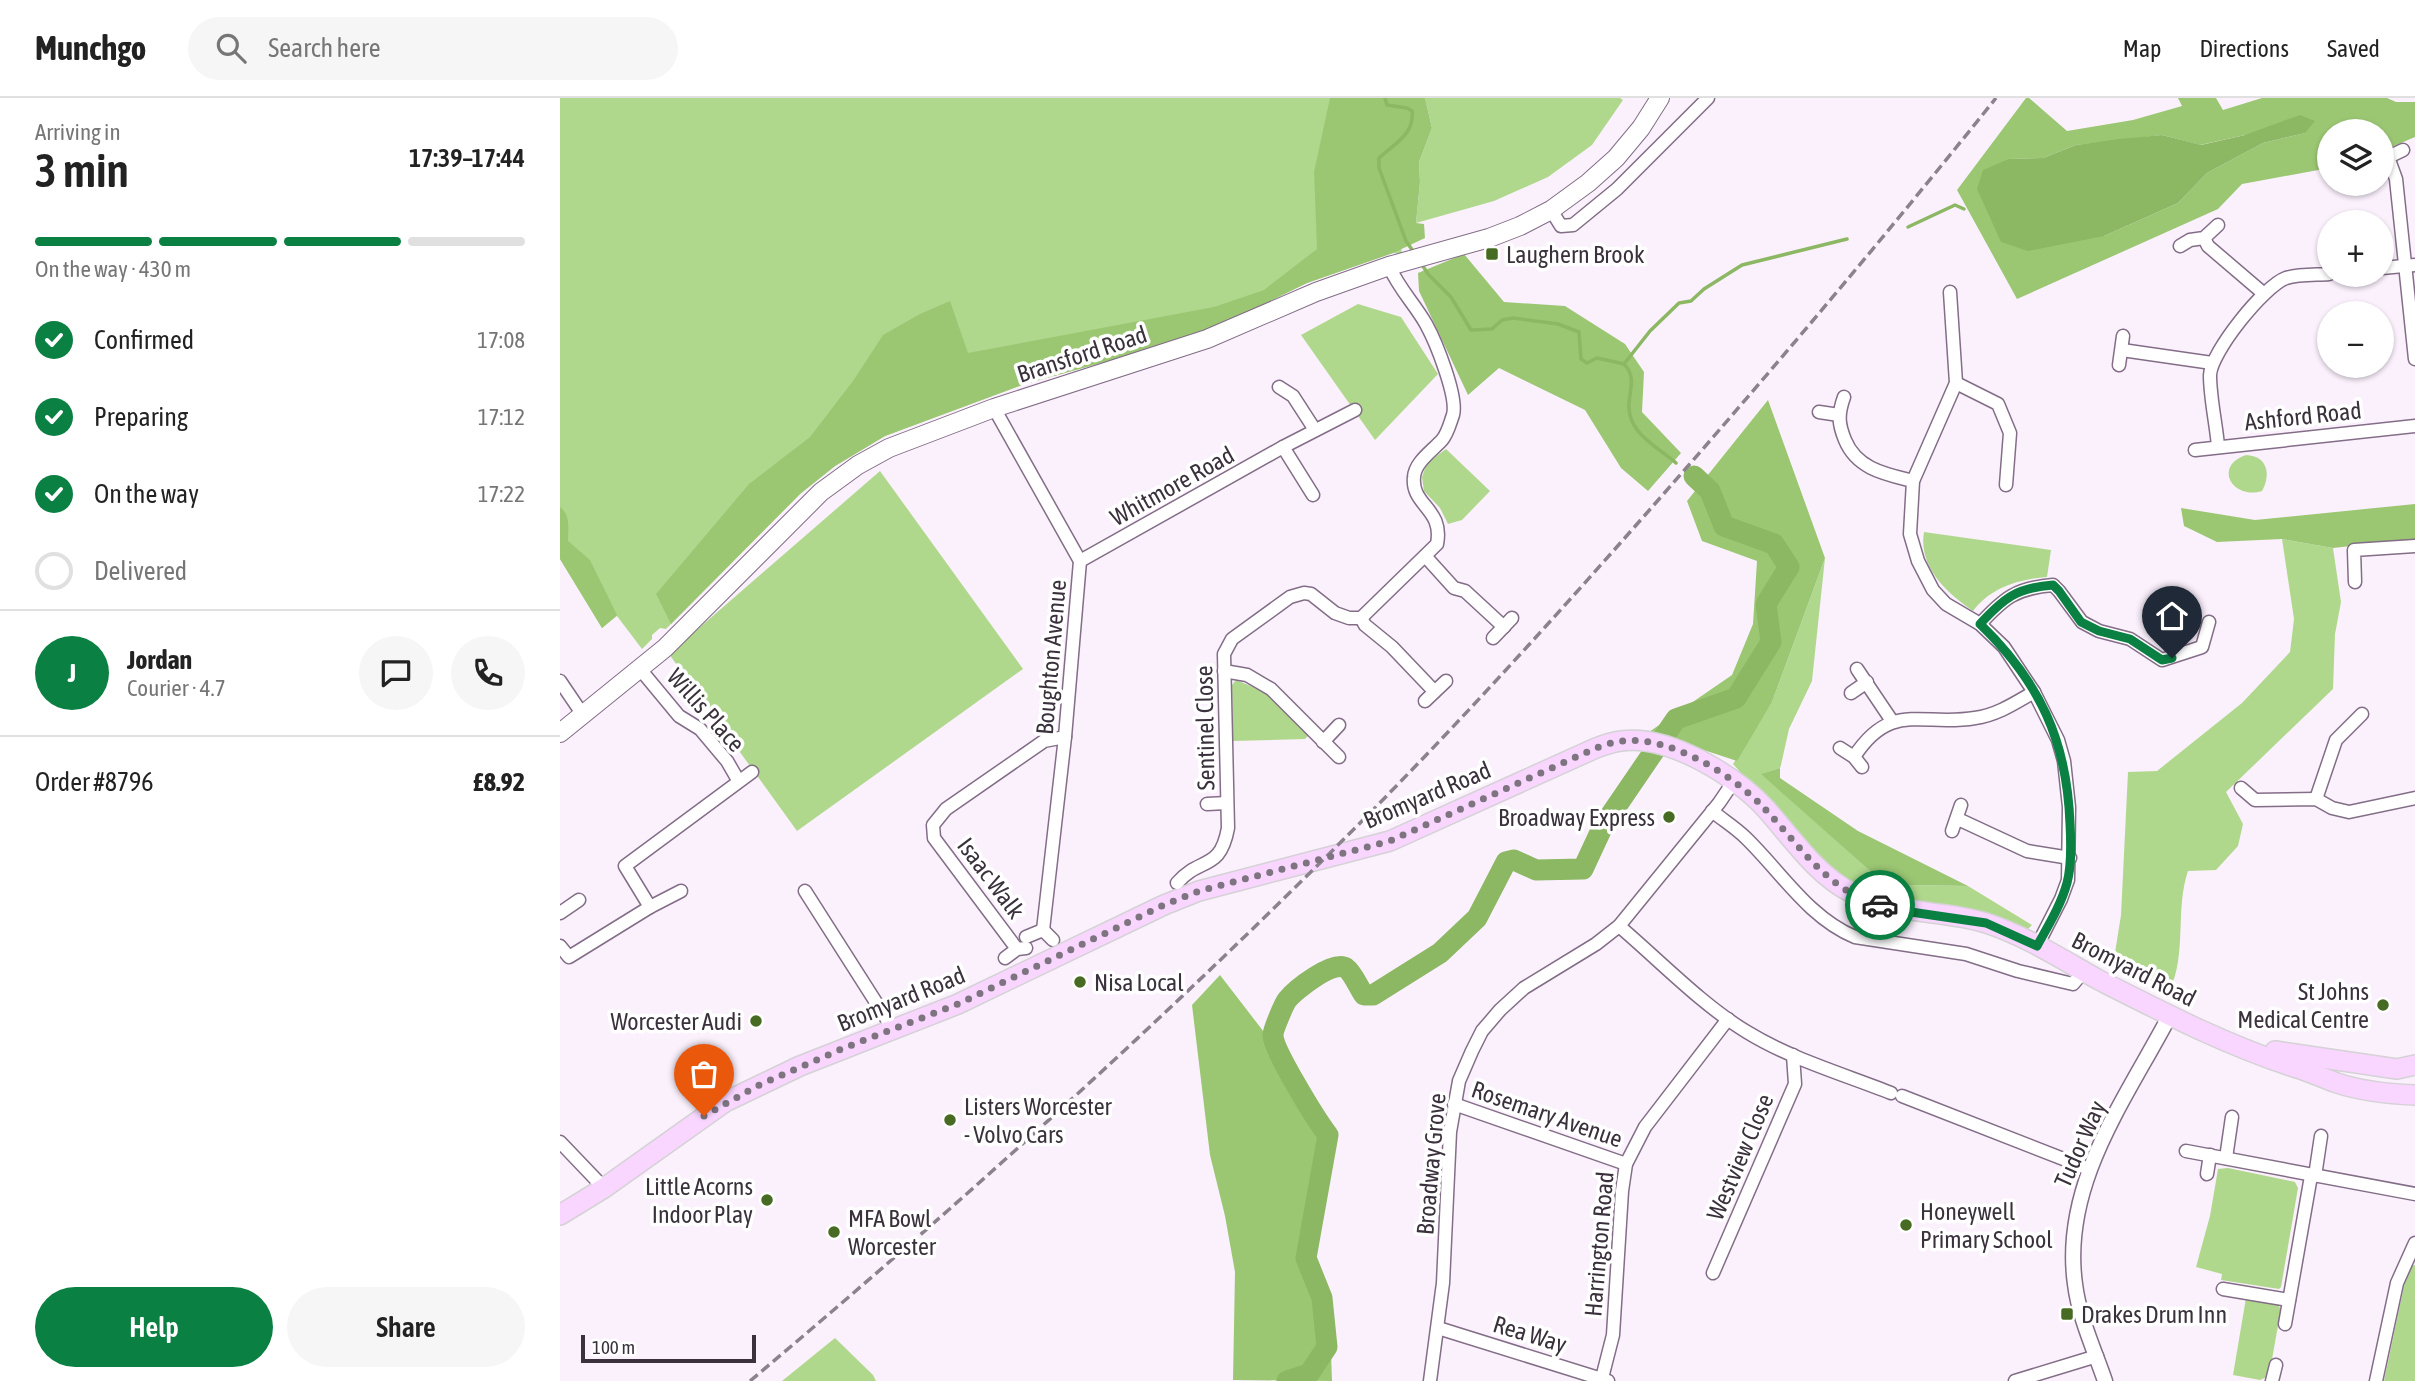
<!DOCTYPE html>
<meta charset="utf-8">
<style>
body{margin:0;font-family:"Asap Condensed",sans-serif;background:#f6f6f6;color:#222;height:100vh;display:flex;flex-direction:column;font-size:26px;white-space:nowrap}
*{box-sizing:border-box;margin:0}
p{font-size:23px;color:#767676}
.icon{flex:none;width:38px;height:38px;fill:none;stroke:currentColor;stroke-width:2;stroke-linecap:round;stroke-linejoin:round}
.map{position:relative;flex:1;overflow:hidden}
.drawer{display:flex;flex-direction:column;background:#fff;width:560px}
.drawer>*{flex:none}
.buttons{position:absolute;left:1757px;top:21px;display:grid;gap:14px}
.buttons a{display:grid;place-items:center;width:77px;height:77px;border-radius:50%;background:#fff;box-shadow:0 2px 5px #0004;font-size:35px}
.scale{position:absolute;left:21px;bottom:18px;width:175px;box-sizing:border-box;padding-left:7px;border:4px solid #3a313c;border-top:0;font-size:19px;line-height:24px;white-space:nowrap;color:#3a313c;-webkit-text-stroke:5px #fff;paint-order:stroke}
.pin{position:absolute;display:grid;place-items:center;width:60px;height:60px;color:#fff;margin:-72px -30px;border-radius:50% 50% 50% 0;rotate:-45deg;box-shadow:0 0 7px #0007}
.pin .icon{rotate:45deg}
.courier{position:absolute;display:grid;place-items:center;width:70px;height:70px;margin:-35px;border:5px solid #0b8043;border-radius:50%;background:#fff;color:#222;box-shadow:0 2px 9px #0007}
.head em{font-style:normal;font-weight:600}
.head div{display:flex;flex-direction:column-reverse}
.head{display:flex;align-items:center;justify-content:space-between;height:119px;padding:0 35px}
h1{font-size:46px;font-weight:600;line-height:52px}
.bar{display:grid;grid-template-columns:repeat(4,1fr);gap:10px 7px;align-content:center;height:84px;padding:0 35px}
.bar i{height:9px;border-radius:5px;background:#e0e0e0}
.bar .selected{background:#0b8043}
.bar p{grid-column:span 4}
.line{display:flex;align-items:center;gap:18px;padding:0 35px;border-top:2px solid #e0e0e0}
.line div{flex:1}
.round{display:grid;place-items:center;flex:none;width:74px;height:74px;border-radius:37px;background:#f6f6f6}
ol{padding:0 35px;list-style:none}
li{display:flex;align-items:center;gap:21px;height:77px}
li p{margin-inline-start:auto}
li .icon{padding:7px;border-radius:50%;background:#0b8043;color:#fff;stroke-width:4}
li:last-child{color:#767676}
li i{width:38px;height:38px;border:4px solid #e0e0e0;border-radius:50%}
.cta{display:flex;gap:14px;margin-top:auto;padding:14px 35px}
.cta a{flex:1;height:80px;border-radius:42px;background:#0b8043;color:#fff;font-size:28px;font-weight:600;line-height:80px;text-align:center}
.cta a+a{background:#f6f6f6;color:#222}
header{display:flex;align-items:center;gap:42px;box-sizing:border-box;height:98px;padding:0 35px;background:#fff;border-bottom:2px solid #e0e0e0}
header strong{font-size:33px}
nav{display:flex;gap:38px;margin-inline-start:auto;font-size:24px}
.search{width:490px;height:63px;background:#f6f6f6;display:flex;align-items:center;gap:18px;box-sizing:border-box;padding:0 24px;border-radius:38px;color:#767676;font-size:26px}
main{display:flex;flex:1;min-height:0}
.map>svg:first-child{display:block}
.green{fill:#b0d88d}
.forest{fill:#9bc773;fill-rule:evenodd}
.water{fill:#8cb763}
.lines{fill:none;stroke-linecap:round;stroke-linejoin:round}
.stream{stroke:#8cb763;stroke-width:3.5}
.river{stroke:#8cb763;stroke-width:21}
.minor-casing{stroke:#836d87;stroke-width:15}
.tertiary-casing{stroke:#836d87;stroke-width:17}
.secondary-casing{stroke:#836d87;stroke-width:20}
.primary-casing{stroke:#d4d2d4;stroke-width:22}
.minor{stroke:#fff;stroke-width:12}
.tertiary{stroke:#fff;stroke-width:14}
.secondary{stroke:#fff;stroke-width:18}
.primary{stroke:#f8d6ff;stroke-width:19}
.rail{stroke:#8b828d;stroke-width:3.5;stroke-dasharray:10 5;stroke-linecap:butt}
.done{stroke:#7e7480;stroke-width:7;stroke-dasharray:0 12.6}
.route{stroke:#0b8043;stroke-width:9}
.poi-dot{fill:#486b23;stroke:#fff;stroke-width:2.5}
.labels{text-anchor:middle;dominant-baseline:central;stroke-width:7;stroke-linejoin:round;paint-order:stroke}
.poi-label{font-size:24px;fill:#3a313c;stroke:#fff;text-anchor:start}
.street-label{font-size:24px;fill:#3a313c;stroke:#fff}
</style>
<header>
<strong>Munchgo</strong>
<div class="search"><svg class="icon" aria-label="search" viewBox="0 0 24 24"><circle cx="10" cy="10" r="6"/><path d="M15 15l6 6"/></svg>Search here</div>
<nav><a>Map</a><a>Directions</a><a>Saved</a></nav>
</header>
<main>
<section class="drawer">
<div class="head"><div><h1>3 min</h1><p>Arriving in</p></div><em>17:39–17:44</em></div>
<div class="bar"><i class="selected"></i><i class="selected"></i><i class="selected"></i><i></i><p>On the way · 430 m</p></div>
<ol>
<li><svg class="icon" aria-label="check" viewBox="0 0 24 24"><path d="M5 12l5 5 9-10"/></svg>Confirmed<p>17:08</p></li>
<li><svg class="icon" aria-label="check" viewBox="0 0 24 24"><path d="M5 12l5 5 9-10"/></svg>Preparing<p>17:12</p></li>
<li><svg class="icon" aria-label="check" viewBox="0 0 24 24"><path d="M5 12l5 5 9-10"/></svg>On the way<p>17:22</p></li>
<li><i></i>Delivered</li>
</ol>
<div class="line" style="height:126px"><b class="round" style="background:#0b8043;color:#fff">J</b><div><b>Jordan</b><p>Courier · 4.7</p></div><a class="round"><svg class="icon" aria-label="chat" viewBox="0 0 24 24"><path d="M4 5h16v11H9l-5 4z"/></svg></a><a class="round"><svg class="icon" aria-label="phone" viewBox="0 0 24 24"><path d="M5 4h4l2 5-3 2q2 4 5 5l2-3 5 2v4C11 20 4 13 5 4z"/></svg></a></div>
<div class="line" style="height:91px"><div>Order #8796</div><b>£8.92</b></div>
<div class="cta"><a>Help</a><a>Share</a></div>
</section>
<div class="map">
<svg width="1855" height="1283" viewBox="0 0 1855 1283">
<rect width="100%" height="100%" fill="#fbf1fd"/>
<g class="green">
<polygon points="0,0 819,0 842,156 833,155 747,185 602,248 465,286 325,338 275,368 240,396 106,531 100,530 92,537 92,541 82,551 57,518 42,530 0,461"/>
<polygon points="865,0 1060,0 1063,2 1032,47 988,79 934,103 856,125 860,84 859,64 872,30"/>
<polygon points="798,206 841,219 878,276 815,342 741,237"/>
<polygon points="886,351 930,393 902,422 888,426 880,410 864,393 862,379 867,365"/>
<path d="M1686,357C1708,358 1711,377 1702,393C1672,402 1653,368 1686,357Z"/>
<polygon points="320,373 463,571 237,733 109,556"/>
<path d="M1364,434L1491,452L1487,479C1458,481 1430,490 1413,513C1387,495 1358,469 1364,434Z"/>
<path d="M1722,441L1773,450L1781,504L1775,536L1773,591L1666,694L1683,726L1678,748L1656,772L1628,773C1615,811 1627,854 1610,892L1571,874L1554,861L1561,817L1568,674L1597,673L1682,605L1730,554L1734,521Z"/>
<polygon points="1265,460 1252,583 1229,631 1221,667 1220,670 1202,676 1311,774 1347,787 1408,788 1472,827 1466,833 1332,805 1291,789 1257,760 1173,666 1212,604"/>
<polygon points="676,582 703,593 749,637 745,641 673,643 672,587"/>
<polygon points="1668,1070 1735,1084 1738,1090 1721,1189 1719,1191 1661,1182 1662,1176 1636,1169 1650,1118 1658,1071"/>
<polygon points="1855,1167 1855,1283 1824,1283 1848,1169"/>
<polygon points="1686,1200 1717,1206 1721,1211 1709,1278 1700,1282 1673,1277"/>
<polygon points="275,1240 313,1277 316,1283 222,1283"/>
</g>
<g class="forest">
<polygon points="770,0 865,0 872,30 859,64 860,84 856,125 864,126 865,140 833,155 747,185 668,224 602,248 465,286 325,338 275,368 240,396 111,526 96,496 189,386 250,339 293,283 323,237 360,216 390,203 408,255 654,209 704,192 757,151 754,74"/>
<path d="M1466,0H1469L1507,33L1573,22L1622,8L1618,0H1656L1663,12L1702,0H1827L1836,4H1855V39L1822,53V33H1769V70L1682,86L1658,111L1457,201L1397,92ZM1745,35L1703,45L1647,75L1618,105L1544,138L1449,61L1483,60L1516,47L1602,37L1640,47L1685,37Z"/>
<polygon points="904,156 944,204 1005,208 1065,246 1084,274 1082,314 1121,355 1088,393 1061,370 1025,312 939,270 908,297 859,193 858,175"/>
<polygon points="1208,302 1265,460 1212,604 1177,663 1089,634 1172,577 1193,526 1197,463 1142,443 1127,403"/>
<polygon points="1855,406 1855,441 1773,450 1722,441 1657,444 1624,428 1621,410 1695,422"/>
<path d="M0,409C11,417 8,431 8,443L30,462L57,517L42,530L0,461Z"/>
<polygon points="1220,670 1220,680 1298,733 1408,788 1347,787 1311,774 1201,676"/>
<polygon points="660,877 717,951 756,1022 768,1037 746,1160 769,1197 772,1283 673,1282 675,1174 665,1118 650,1057 632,907"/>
</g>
<polygon class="water" points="1740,17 1755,23 1745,35 1703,45 1647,75 1618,105 1544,138 1468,153 1441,144 1417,91 1423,72 1449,61 1483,60 1516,47 1559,41 1602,37 1641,47 1685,37"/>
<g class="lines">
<g class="stream">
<path d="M825,0L827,7L847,10L852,13C855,36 834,46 819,60V70L846,143L855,156"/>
<polyline points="1348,129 1395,107 1404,111"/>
<path d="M861,165L868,176L891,199L911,232L932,231L942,222L953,220L998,226L1019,234L1021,261L1027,265L1037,260L1064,266C1081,283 1062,301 1072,323C1079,340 1102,353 1116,365"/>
<polyline points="1064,266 1090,233 1119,205 1131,203 1144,191 1182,167 1287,141"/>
</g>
<path class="river" d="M727,1283L749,1276L767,1249L762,1200L746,1160L768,1037C757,1023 713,952 713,937C713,932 724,906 727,902C735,892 774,861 786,870C793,875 799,890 804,897H813L880,855L917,820L946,764L954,762L976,772L1023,771L1043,728L1116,621L1176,600L1211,544L1206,506L1229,469L1214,446L1164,428L1150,393L1134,378"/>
<g class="minor-casing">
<g id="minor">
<polyline points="1828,59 1836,81 1855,261"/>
<polyline points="1822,62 1843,52"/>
<polyline points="991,112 1001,128 1013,127 1057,91 1148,0"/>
<polyline points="1644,140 1648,148 1703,195"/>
<polyline points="1620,148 1630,142 1644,140 1658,127"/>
<polyline points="1822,170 1855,167"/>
<polyline points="1390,194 1396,285 1353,383 1350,436 1358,463 1373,492 1386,506 1420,526 1444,549 1474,594 1498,642 1504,663 1509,709 1508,782 1501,801 1477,848"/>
<polyline points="1562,252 1652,265"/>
<polyline points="1559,267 1563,238"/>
<polyline points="1396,285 1438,306 1450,335 1446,387"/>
<polyline points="719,289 733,298 755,332"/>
<path d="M1284,299C1278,316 1278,325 1285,342C1297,371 1325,376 1353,383"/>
<polyline points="434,310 520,463 505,639 483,832"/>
<polyline points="1259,314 1279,317"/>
<path d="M1658,348C1656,325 1650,300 1650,277C1651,254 1704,188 1726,180C1739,176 1756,177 1769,176"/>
<polyline points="723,349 753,397"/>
<polyline points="1635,352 1855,328"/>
<polyline points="866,459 894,490 905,493 944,529"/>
<polyline points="520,463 723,349 795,312"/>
<polyline points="1795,484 1794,452 1855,448"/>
<polyline points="801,520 805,527 832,549 874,593"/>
<path d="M1420,526C1444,500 1456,490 1493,487L1499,493L1522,524L1539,533L1570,541L1602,562L1642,549L1649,524"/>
<polyline points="933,540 952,520"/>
<polyline points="80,571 119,618 140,631 167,663 178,682"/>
<polyline points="1297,571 1332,623"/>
<polyline points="664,573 687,577 711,591 779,659"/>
<polyline points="0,583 23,617"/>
<polyline points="1291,595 1307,584"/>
<polyline points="865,603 886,583"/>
<polyline points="763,644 779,627"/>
<polyline points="1280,650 1294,659 1302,669"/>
<path d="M1294,659C1331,602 1362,629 1415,620C1437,617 1455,605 1474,594"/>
<polyline points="1681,690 1695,702 1756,701 1772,710 1789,714 1855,700"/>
<polyline points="1756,701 1776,642 1802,616"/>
<polyline points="647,706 667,705"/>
<path d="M1152,713C1163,722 1176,730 1186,740C1221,774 1249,820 1295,839L1406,856L1458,873L1513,886L1524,873"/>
<polyline points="1398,721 1467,753 1510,760"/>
<polyline points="1392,733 1401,707"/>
<path d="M617,785C640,758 660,774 668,730L664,556L672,541L730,499L744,495L751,496L775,515L789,520H801L877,446C884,410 851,408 854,379C855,364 872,353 882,342C888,335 890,325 893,317C898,299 876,244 866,226C854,205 839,191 829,168"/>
<polyline points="245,793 333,931"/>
<polyline points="90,809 121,793"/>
<polyline points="0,815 19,802"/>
<path d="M1059,828C1099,862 1142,907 1187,934C1231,961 1283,976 1331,995"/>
<polyline points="466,839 483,832 493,842"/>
<polyline points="0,848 9,859 90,809 65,768 192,674"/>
<polyline points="457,851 374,740 373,727 386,711 484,643 505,639"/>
<polyline points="445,860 457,851 466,850"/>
<polyline points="1342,998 1529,1071"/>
<polyline points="894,1006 1066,1066"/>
<polyline points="0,1044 44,1090"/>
<polyline points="1626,1053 1855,1096"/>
<polyline points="1666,1060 1672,1019"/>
<polyline points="1647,1076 1650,1057"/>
<polyline points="1755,1078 1761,1038"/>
<polyline points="1153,1175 1235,986 1233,957"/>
<polyline points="1663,1191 1729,1202"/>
<polyline points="1725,1226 1751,1078"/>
<polyline points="878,1230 1048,1283"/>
<polyline points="1042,1280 1053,1237 1062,1093 1066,1066 1085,1029 1168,921"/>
<polyline points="870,1283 883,1185 890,1034 899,983 912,953 922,933 940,912 964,890 1036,846 1059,828 1159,705 1174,683"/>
<polyline points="1455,1283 1537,1258"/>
<polyline points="1712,1283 1716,1267"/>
<polyline points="1816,1283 1837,1185 1855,1145"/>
</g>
</g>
<g class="tertiary-casing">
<path id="tertiary" d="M1545,1283C1534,1251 1519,1219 1515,1186C1501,1086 1566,1001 1610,917"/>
</g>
<g class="secondary-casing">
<polyline id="secondary" points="0,635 105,550 261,394 298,367 329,350 434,310 647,241 756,194 829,168 929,140 960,128 991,112 1028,85 1056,60 1081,30 1100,0"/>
</g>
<g class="primary-casing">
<g id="primary">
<polyline points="1715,953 1837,971 1855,967"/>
<path d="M0,1117L44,1090L165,1004L240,968L398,906L604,807L639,793L830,743L1036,650C1044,647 1053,644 1061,643C1108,636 1176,678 1206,711C1232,740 1256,777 1292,795C1338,818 1380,811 1426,825C1466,838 1503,862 1539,882C1604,915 1668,948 1737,970C1750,974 1763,980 1777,985C1801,993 1829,996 1855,997"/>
</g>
</g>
<use href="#minor" class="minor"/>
<use href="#tertiary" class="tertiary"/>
<use href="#secondary" class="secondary"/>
<use href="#primary" class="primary"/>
<path class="rail" d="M190,1283C397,1109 597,928 788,737C896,629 999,515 1100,400C1215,269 1327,136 1436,0"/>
</g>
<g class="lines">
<path class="done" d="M144,1018L197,988L284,950L398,906L604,807L639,793L830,743L1036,650C1044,647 1053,644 1062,643C1108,637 1172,676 1203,709C1238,745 1268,794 1320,807"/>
<path class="route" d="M1320,807L1344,813L1426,825L1477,848C1488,828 1501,807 1507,785C1512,766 1511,744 1510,726C1507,643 1480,584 1420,526C1444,500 1456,490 1493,487L1499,493L1521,524L1539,533L1570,541L1602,562L1612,560"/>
</g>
<g class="poi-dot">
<rect x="925" y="149" width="14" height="14" rx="3.5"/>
<circle cx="1109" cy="719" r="7"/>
<circle cx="520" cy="884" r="7"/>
<circle cx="1823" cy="907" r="7"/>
<circle cx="196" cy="923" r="7"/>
<circle cx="390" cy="1022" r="7"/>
<circle cx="207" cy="1102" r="7"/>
<circle cx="1346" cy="1127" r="7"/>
<circle cx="274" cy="1134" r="7"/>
<rect x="1500" y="1209" width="14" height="14" rx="3.5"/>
</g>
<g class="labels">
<g class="poi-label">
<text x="946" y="156">Laughern Brook</text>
<text x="1095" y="719" text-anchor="end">Broadway Express</text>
<text x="534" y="884">Nisa Local</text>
<text x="1809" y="893" text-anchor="end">St Johns<tspan x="1809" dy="28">Medical Centre</tspan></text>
<text x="182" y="923" text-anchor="end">Worcester Audi</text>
<text x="404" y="1008">Listers Worcester<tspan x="404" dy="28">- Volvo Cars</tspan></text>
<text x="193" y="1088" text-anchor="end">Little Acorns<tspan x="193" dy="28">Indoor Play</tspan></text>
<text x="1360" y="1113">Honeywell<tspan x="1360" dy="28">Primary School</tspan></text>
<text x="288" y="1120">MFA Bowl<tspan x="288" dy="28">Worcester</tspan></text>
<text x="1521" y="1216">Drakes Drum Inn</text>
</g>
<g class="street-label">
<text transform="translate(522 256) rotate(-18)">Bransford Road</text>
<text transform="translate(1743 318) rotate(-6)">Ashford Road</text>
<text transform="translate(612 388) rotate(-29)">Whitmore Road</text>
<text transform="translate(491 559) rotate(-85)">Boughton Avenue</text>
<text transform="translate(146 612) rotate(48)">Willis Place</text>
<text transform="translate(645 630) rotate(-91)">Sentinel Close</text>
<text transform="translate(867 697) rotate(-23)">Bromyard Road</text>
<text transform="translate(431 780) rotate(53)">Isaac Walk</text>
<text transform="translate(1574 871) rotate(27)">Bromyard Road</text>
<text transform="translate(341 901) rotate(-22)">Bromyard Road</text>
<text transform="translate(987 1016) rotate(19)">Rosemary Avenue</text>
<text transform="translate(1520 1046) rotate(-66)">Tudor Way</text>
<text transform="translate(1180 1059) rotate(-67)">Westview Close</text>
<text transform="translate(871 1066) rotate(-85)">Broadway Grove</text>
<text transform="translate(1039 1146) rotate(-85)">Harrington Road</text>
<text transform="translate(970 1236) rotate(17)">Rea Way</text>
</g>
</g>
</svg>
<div class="buttons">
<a><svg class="icon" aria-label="layers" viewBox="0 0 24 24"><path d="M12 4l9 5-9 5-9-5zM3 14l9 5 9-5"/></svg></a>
<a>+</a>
<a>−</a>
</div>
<div class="scale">100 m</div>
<div class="pin" style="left:144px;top:1018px;background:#ea580c"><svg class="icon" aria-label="bag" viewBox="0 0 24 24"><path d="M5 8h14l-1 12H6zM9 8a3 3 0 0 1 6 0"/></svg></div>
<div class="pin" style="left:1612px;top:560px;background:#1f2937"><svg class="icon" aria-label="home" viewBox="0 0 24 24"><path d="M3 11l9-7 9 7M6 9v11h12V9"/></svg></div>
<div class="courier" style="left:1320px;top:807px"><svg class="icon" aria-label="car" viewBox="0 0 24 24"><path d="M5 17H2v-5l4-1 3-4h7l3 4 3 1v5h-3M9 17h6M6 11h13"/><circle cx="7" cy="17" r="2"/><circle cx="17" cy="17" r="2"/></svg></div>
</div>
</main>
